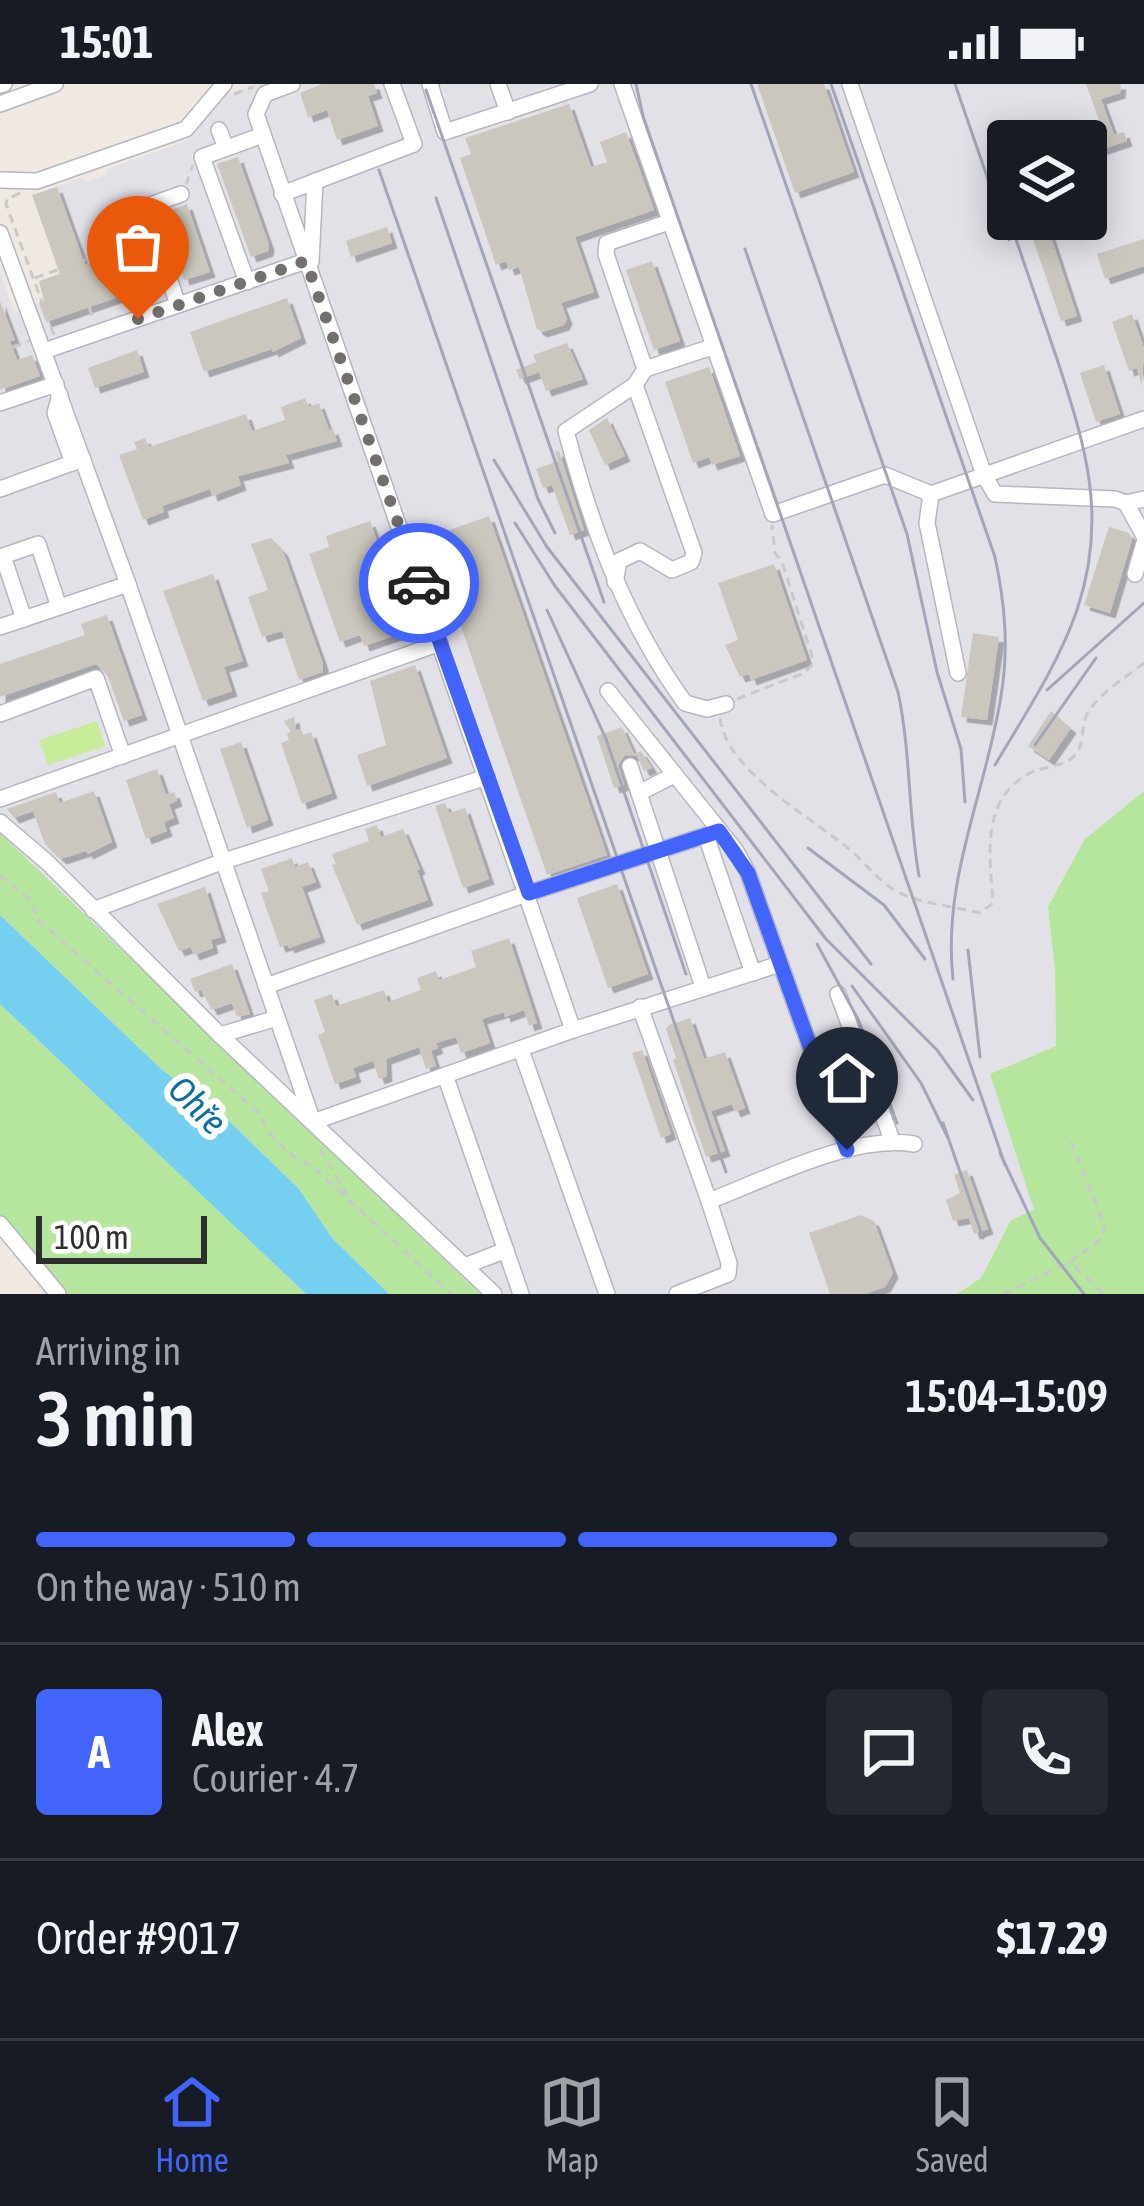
<!DOCTYPE html>
<meta charset="utf-8">
<style>
body{margin:0;font-family:"Asap Condensed",sans-serif;background:#242831;color:#f1f3f6;height:100vh;display:flex;flex-direction:column;font-size:45px;white-space:nowrap}
*{box-sizing:border-box;margin:0}
p{font-size:39px;color:#9ea1a6}
.icon{flex:none;width:66px;height:66px;fill:none;stroke:currentColor;stroke-width:2;stroke-linecap:round;stroke-linejoin:round}
.map{position:relative;height:1210px;overflow:hidden}
.drawer{display:flex;flex-direction:column;background:#171b24;flex:1}
.drawer>*{flex:none}
.tools{position:absolute;left:987px;top:36px;display:grid;gap:24px}
.tools a{display:grid;place-items:center;width:120px;height:120px;border-radius:12px;background:#171b24;box-shadow:0 6px 30px #0003;font-size:60px}
.scale{position:absolute;left:36px;bottom:30px;width:171px;box-sizing:border-box;padding-left:12px;border:6px solid #2e2e2e;border-top:0;font-size:33px;line-height:42px;white-space:nowrap;color:#2e2e2e;-webkit-text-stroke:9px #fff;paint-order:stroke}
.pin{position:absolute;display:grid;place-items:center;width:102px;height:102px;color:#fff;margin:-123px -51px;border-radius:50% 50% 50% 0;rotate:-45deg;box-shadow:0 0 12px #0007}
.pin .icon{rotate:45deg}
.courier{position:absolute;display:grid;place-items:center;width:120px;height:120px;margin:-60px;border:9px solid #4264fb;border-radius:50%;background:#fff;color:#222;box-shadow:0 3px 15px #0007}
.head em{font-style:normal;font-weight:600}
.head div{display:flex;flex-direction:column-reverse}
.head{display:flex;align-items:center;justify-content:space-between;height:204px;padding:0 36px}
h1{font-size:78px;font-weight:600;line-height:90px}
.bar{display:grid;grid-template-columns:repeat(4,1fr);gap:18px 12px;align-content:center;height:144px;padding:0 36px}
.bar i{height:15px;border-radius:9px;background:#363941}
.bar .selected{background:#4264fb}
.bar p{grid-column:span 4}
.line{display:flex;align-items:center;gap:30px;padding:0 36px;border-top:3px solid #363941}
.line div{flex:1}
.round{display:grid;place-items:center;flex:none;width:126px;height:126px;border-radius:12px;background:#242831}
.status{display:flex;justify-content:space-between;align-items:center;height:84px;padding:0 60px;background:#171b24;direction:ltr}
.status svg{height:33px;fill:currentColor}
.dock{display:flex;justify-content:space-around;align-items:center;height:168px;border-top:3px solid #363941;background:#171b24;font-size:33px;color:#9ea1a6}
.dock a{display:grid;justify-items:center;gap:6px}
.dock .selected{color:#4264fb}
.map>svg:first-child{display:block}
.industrial{fill:#e3e1e8;fill-rule:evenodd}
.green{fill:#b6e59e}
.pitch{fill:#c9ec9a}
.water{fill:#75cff0}
.building{fill:#cbc7bf;filter:url(#shadow)}
.lines{fill:none;stroke-linecap:round;stroke-linejoin:round}
.minor-casing{stroke:#b4b7c1;stroke-width:18}
.path{stroke:#c9c9c9;stroke-width:3;stroke-dasharray:9 6;stroke-linecap:butt}
.minor{stroke:#fff;stroke-width:15}
.rail{stroke:#a3a6b8;stroke-width:3}
.done{stroke:#726f6d;stroke-width:12;stroke-dasharray:0 21.6}
.route{stroke:#4264fb;stroke-width:15}
.labels{text-anchor:middle;dominant-baseline:central;stroke-width:12;stroke-linejoin:round;paint-order:stroke}
.water-label{font-size:36px;font-style:italic;fill:#0d6fa3;stroke:#fff}
</style>
<div class="status"><b>15:01</b><svg viewBox="0 0 49 12"><path d="M0 12V9h3v3zM5 12V6h3v6zM10 12V3h3v9zM15 12V0h3v12zM26 1h20v11H26zM47 4h2v5h-2z"/></svg></div>
<div class="map">
<svg width="1144" height="1210" viewBox="0 0 1144 1210">
<defs>
<filter id="shadow"><feDropShadow dx="5.5" dy="5.5" stdDeviation="0" flood-color="#0004"/></filter>
</defs>
<rect width="100%" height="100%" fill="#efe9e1"/>
<path class="industrial" d="M255,0H1144V707L1084,756L1048,823L1055,886L1056,962L991,990L1034,1126L1011,1136L981,1194L957,1210H480L0,749V189L14,228L44,217L39,197L59,189L32,111L83,93L85,98L108,90L107,85L186,57L228,10ZM1008,57H1086V135H1008Z"/>
<g class="green">
<polygon points="1144,707 1144,1210 957,1210 981,1194 1011,1136 1034,1126 990,990 1056,962 1055,886 1048,823 1084,756"/>
<polygon points="0,749 480,1210 389,1210 332,1154 299,1105 227,1035 160,984 0,831"/>
<polygon points="0,920 306,1210 65,1210 0,1133"/>
</g>
<polygon class="pitch" points="97,637 105,662 48,681 39,656"/>
<polygon class="water" points="0,831 160,984 227,1035 299,1105 332,1154 389,1210 306,1210 0,920"/>
<g class="building">
<polygon points="322,0 374,0 377,9 368,12 378,42 337,56 327,26 308,33 300,9"/>
<polygon points="757,0 824,0 854,88 795,109"/>
<polygon points="1086,0 1121,0 1120,9 1101,15 1114,51 1124,48 1127,57 1097,67 1091,45 1101,42"/>
<polygon points="569,20 591,83 607,78 600,58 626,48 654,126 575,153 594,208 561,219 567,235 564,241 542,248 537,245 519,183 509,186 506,177 496,181 460,74 471,70 465,54"/>
<polygon points="238,73 269,161 268,167 251,173 217,80"/>
<polygon points="57,103 85,181 139,162 153,201 46,238 39,218 44,217 39,197 60,190 32,111"/>
<polygon points="187,120 210,188 184,196 163,129"/>
<polygon points="1026,135 1045,135 1077,232 1061,237"/>
<polygon points="387,143 392,159 351,173 346,157"/>
<polygon points="1144,155 1144,182 1105,195 1097,170"/>
<polygon points="652,177 680,257 654,266 626,186"/>
<polygon points="287,214 301,254 273,268 272,265 204,288 190,248"/>
<polygon points="0,217 15,256 10,257 17,276 32,271 40,292 0,306"/>
<polygon points="1132,230 1144,264 1142,302 1137,284 1129,287 1112,238"/>
<polygon points="567,259 583,295 546,307 539,288 520,295 516,286 536,278 533,271"/>
<polygon points="137,266 144,288 95,304 88,284"/>
<polygon points="1104,281 1120,330 1096,338 1080,289"/>
<polygon points="709,283 740,372 712,381 709,373 693,379 665,298"/>
<polygon points="305,314 309,323 319,319 329,346 333,345 337,357 286,371 289,379 238,392 241,401 212,412 210,405 162,422 164,428 143,436 119,371 137,365 134,358 145,354 149,363 246,330 252,347 285,336 281,323"/>
<polygon points="607,334 625,372 605,381 589,346"/>
<polygon points="559,367 584,446 570,451 552,401 543,404 536,385 558,377 555,368"/>
<polygon points="489,432 607,771 547,791 430,453"/>
<polygon points="370,437 408,547 364,562 360,551 340,558 309,470 329,463 326,452"/>
<polygon points="1109,443 1129,449 1132,456 1110,529 1084,521"/>
<polygon points="271,454 283,467 323,580 323,588 299,596 282,547 262,553 248,513 268,506 251,460"/>
<polygon points="774,480 807,576 751,596 749,590 740,593 725,561 738,556 718,499"/>
<polygon points="213,490 243,577 224,583 232,607 203,617 163,507"/>
<polygon points="107,531 142,631 124,637 107,590 96,580 0,613 0,580 85,551 81,540"/>
<polygon points="973,549 999,553 987,636 961,633"/>
<polygon points="415,581 447,674 367,702 357,671 386,661 370,597"/>
<polygon points="1051,627 1071,644 1049,676 1028,662"/>
<polygon points="294,633 296,646 301,645 303,651 311,648 332,709 302,720 281,659 289,656 287,650 291,648 284,637"/>
<polygon points="622,643 634,670 641,667 652,684 644,687 637,672 625,671 618,681 624,701 614,704 597,652"/>
<polygon points="241,658 268,736 247,744 220,665"/>
<polygon points="157,685 166,711 174,708 177,717 169,720 174,734 164,738 167,747 146,755 126,696"/>
<polygon points="94,707 112,758 88,770 86,767 61,775 45,760 33,727 14,734 7,725 56,708 60,719"/>
<polygon points="445,719 449,729 465,724 489,795 463,804 435,722"/>
<polygon points="377,741 381,753 403,745 420,785 417,786 428,816 357,841 332,781 336,780 332,770 369,757 365,745"/>
<polygon points="292,774 295,783 308,778 316,798 302,803 320,853 289,864 288,861 280,863 261,809 269,807 261,785"/>
<polygon points="617,800 648,890 608,904 577,814"/>
<polygon points="205,803 221,853 211,856 213,864 194,871 191,863 179,867 157,820"/>
<polygon points="509,854 537,939 529,942 524,926 505,933 504,928 482,935 490,959 461,969 456,953 436,959 438,964 431,967 436,982 426,985 419,963 386,975 387,992 379,995 373,977 353,984 356,993 335,1000 318,951 325,948 314,916 332,910 336,922 384,906 388,918 421,906 417,894 436,887 439,896 476,883 471,867"/>
<polygon points="232,880 250,930 237,933 232,919 212,926 201,906 195,908 190,895"/>
<polygon points="690,934 704,975 725,968 745,1024 735,1028 732,1020 711,1027 725,1067 706,1073 673,976 676,974 666,945 669,941"/>
<polygon points="642,966 671,1050 661,1054 632,969"/>
<polygon points="967,1086 988,1145 974,1150 969,1134 953,1137 946,1116 960,1109 954,1091"/>
<polygon points="861,1131 874,1137 893,1189 885,1203 865,1210 830,1210 809,1149"/>
</g>
<g class="lines">
<g class="minor-casing">
<g id="minor">
<polyline points="292,0 265,10 256,30 573,946"/>
<polyline points="430,0 445,48 590,0"/>
<polyline points="498,0 508,28"/>
<polyline points="622,0 773,430 885,391 931,410 1144,335"/>
<polyline points="850,0 984,391 995,410 1115,415 1126,419 1144,415"/>
<polyline points="0,1 4,0"/>
<polyline points="0,20 55,0"/>
<polyline points="219,46 226,64"/>
<polyline points="0,96 37,97 186,45 224,0"/>
<polyline points="282,110 414,60 392,0"/>
<polyline points="0,149 128,500 313,1038"/>
<polyline points="311,178 315,97"/>
<polyline points="247,198 202,73 263,51"/>
<polyline points="178,221 145,123 181,110"/>
<path d="M712,263L645,285L635,301L566,347C592,445 625,536 685,619L707,625L726,620"/>
<polyline points="44,267 306,177"/>
<polyline points="645,285 606,170 607,159 669,138"/>
<polyline points="60,311 55,329 73,379"/>
<polyline points="0,319 56,300"/>
<polyline points="0,405 83,375"/>
<polyline points="931,410 927,439 958,589"/>
<polyline points="1126,419 1144,452"/>
<polyline points="1135,490 1144,459"/>
<polyline points="615,498 619,477 640,467 672,486 691,478 694,469 635,301"/>
<polyline points="24,535 3,472 38,460 59,523"/>
<polyline points="0,543 128,500"/>
<polyline points="608,607 736,767 748,789 847,1066"/>
<polyline points="0,630 96,594 123,672"/>
<polyline points="630,682 703,903"/>
<polyline points="639,709 674,691"/>
<polyline points="0,715 440,559"/>
<polyline points="0,738 48,779 220,951 494,1210"/>
<polyline points="706,752 753,889"/>
<polyline points="93,826 224,777 487,693"/>
<polyline points="266,902 529,809 719,747"/>
<polyline points="838,910 892,1056"/>
<polyline points="640,923 709,1117"/>
<polyline points="220,951 277,934"/>
<polyline points="521,966 607,1210"/>
<polyline points="445,991 521,1210"/>
<polyline points="313,1038 573,946 780,880"/>
<polyline points="0,1140 58,1210"/>
<polyline points="465,1182 506,1166"/>
<path d="M677,1210L728,1190L729,1179L709,1117C767,1095 852,1050 914,1060"/>
</g>
</g>
<g class="path">
<polyline points="234,10 253,3"/>
<polyline points="186,101 193,81"/>
<polyline points="20,109 7,115 6,120 54,251"/>
<polyline points="35,194 139,156 144,158"/>
<polyline points="89,223 94,237"/>
<polyline points="13,263 29,257"/>
<polyline points="737,615 804,589 811,582 812,572 782,478 775,469 772,441"/>
<path d="M720,634C726,687 811,733 849,765C866,779 877,797 898,808C921,820 954,822 980,829L993,819C990,773 980,717 1028,690C1041,682 1060,684 1072,674C1086,663 1080,644 1087,630C1099,609 1125,594 1144,579"/>
<path d="M0,791L30,816L39,837L258,1028C271,1054 284,1070 311,1081L451,1210"/>
<polyline points="1071,1057 1105,1143 1101,1155 1070,1178 1104,1210"/>
<polyline points="320,1065 349,1114"/>
<polyline points="1003,1210 1068,1179"/>
</g>
<use href="#minor" class="minor"/>
<g class="rail">
<polyline points="636,0 643,32 1005,1081"/>
<polyline points="751,0 907,450 937,588 961,665 965,718"/>
<path d="M831,0L995,473C1005,520 1009,564 1001,612C986,708 942,795 953,895"/>
<polyline points="955,0 1009,156"/>
<polyline points="426,6 604,518"/>
<polyline points="379,86 726,1088"/>
<polyline points="436,114 538,415 555,449"/>
<path d="M745,165L898,608C911,669 908,731 919,792"/>
<polyline points="494,376 547,463 871,880"/>
<polyline points="515,439 555,502 826,855 937,966 973,1016"/>
<polyline points="547,526 606,655 686,890"/>
<polyline points="1047,606 1144,519"/>
<polyline points="1035,661 1096,574"/>
<path d="M995,681C1024,632 1058,581 1077,526C1108,434 1086,363 1057,275C1041,228 1025,182 1009,135"/>
<polyline points="808,764 884,821 925,875"/>
<polyline points="817,860 858,935 897,1039"/>
<polyline points="968,866 980,973"/>
<polyline points="852,902 921,999 948,1054"/>
<polyline points="943,1039 983,1154"/>
<polyline points="1000,1069 1040,1154 1084,1210"/>
</g>
</g>
<g class="lines">
<polyline class="done" points="138,235 306,177 419,499"/>
<polyline class="route" points="419,499 529,809 719,747 748,789 847,1066"/>
</g>
<g class="labels">
<g class="water-label">
<text transform="translate(198 1021) rotate(45)">Ohře</text>
</g>
</g>
</svg>
<div class="tools">
<a><svg class="icon" aria-label="layers" viewBox="0 0 24 24"><path d="M12 4l9 5-9 5-9-5zM3 14l9 5 9-5"/></svg></a>
</div>
<div class="scale">100 m</div>
<div class="pin" style="left:138px;top:235px;background:#ea580c"><svg class="icon" aria-label="bag" viewBox="0 0 24 24"><path d="M5 8h14l-1 12H6zM9 8a3 3 0 0 1 6 0"/></svg></div>
<div class="pin" style="left:847px;top:1066px;background:#1f2937"><svg class="icon" aria-label="home" viewBox="0 0 24 24"><path d="M3 11l9-7 9 7M6 9v11h12V9"/></svg></div>
<div class="courier" style="left:419px;top:499px"><svg class="icon" aria-label="car" viewBox="0 0 24 24"><path d="M5 17H2v-5l4-1 3-4h7l3 4 3 1v5h-3M9 17h6M6 11h13"/><circle cx="7" cy="17" r="2"/><circle cx="17" cy="17" r="2"/></svg></div>
</div>
<section class="drawer">
<div class="head"><div><h1>3 min</h1><p>Arriving in</p></div><em>15:04–15:09</em></div>
<div class="bar"><i class="selected"></i><i class="selected"></i><i class="selected"></i><i></i><p>On the way · 510 m</p></div>
<div class="line" style="height:216px"><b class="round" style="background:#4264fb;color:#fff">A</b><div><b>Alex</b><p>Courier · 4.7</p></div><a class="round"><svg class="icon" aria-label="chat" viewBox="0 0 24 24"><path d="M4 5h16v11H9l-5 4z"/></svg></a><a class="round"><svg class="icon" aria-label="phone" viewBox="0 0 24 24"><path d="M5 4h4l2 5-3 2q2 4 5 5l2-3 5 2v4C11 20 4 13 5 4z"/></svg></a></div>
<div class="line" style="height:156px"><div>Order #9017</div><b>$17.29</b></div>
</section>
<nav class="dock">
<a class="selected"><svg class="icon" aria-label="home" viewBox="0 0 24 24"><path d="M3 11l9-7 9 7M6 9v11h12V9"/></svg>Home</a>
<a><svg class="icon" aria-label="map" viewBox="0 0 24 24"><path d="M3 6l6-2 6 2 6-2v14l-6 2-6-2-6 2zM9 4v14M15 6v14"/></svg>Map</a>
<a><svg class="icon" aria-label="saved" viewBox="0 0 24 24"><path d="M7 4h10v16l-5-4-5 4z"/></svg>Saved</a>
</nav>
